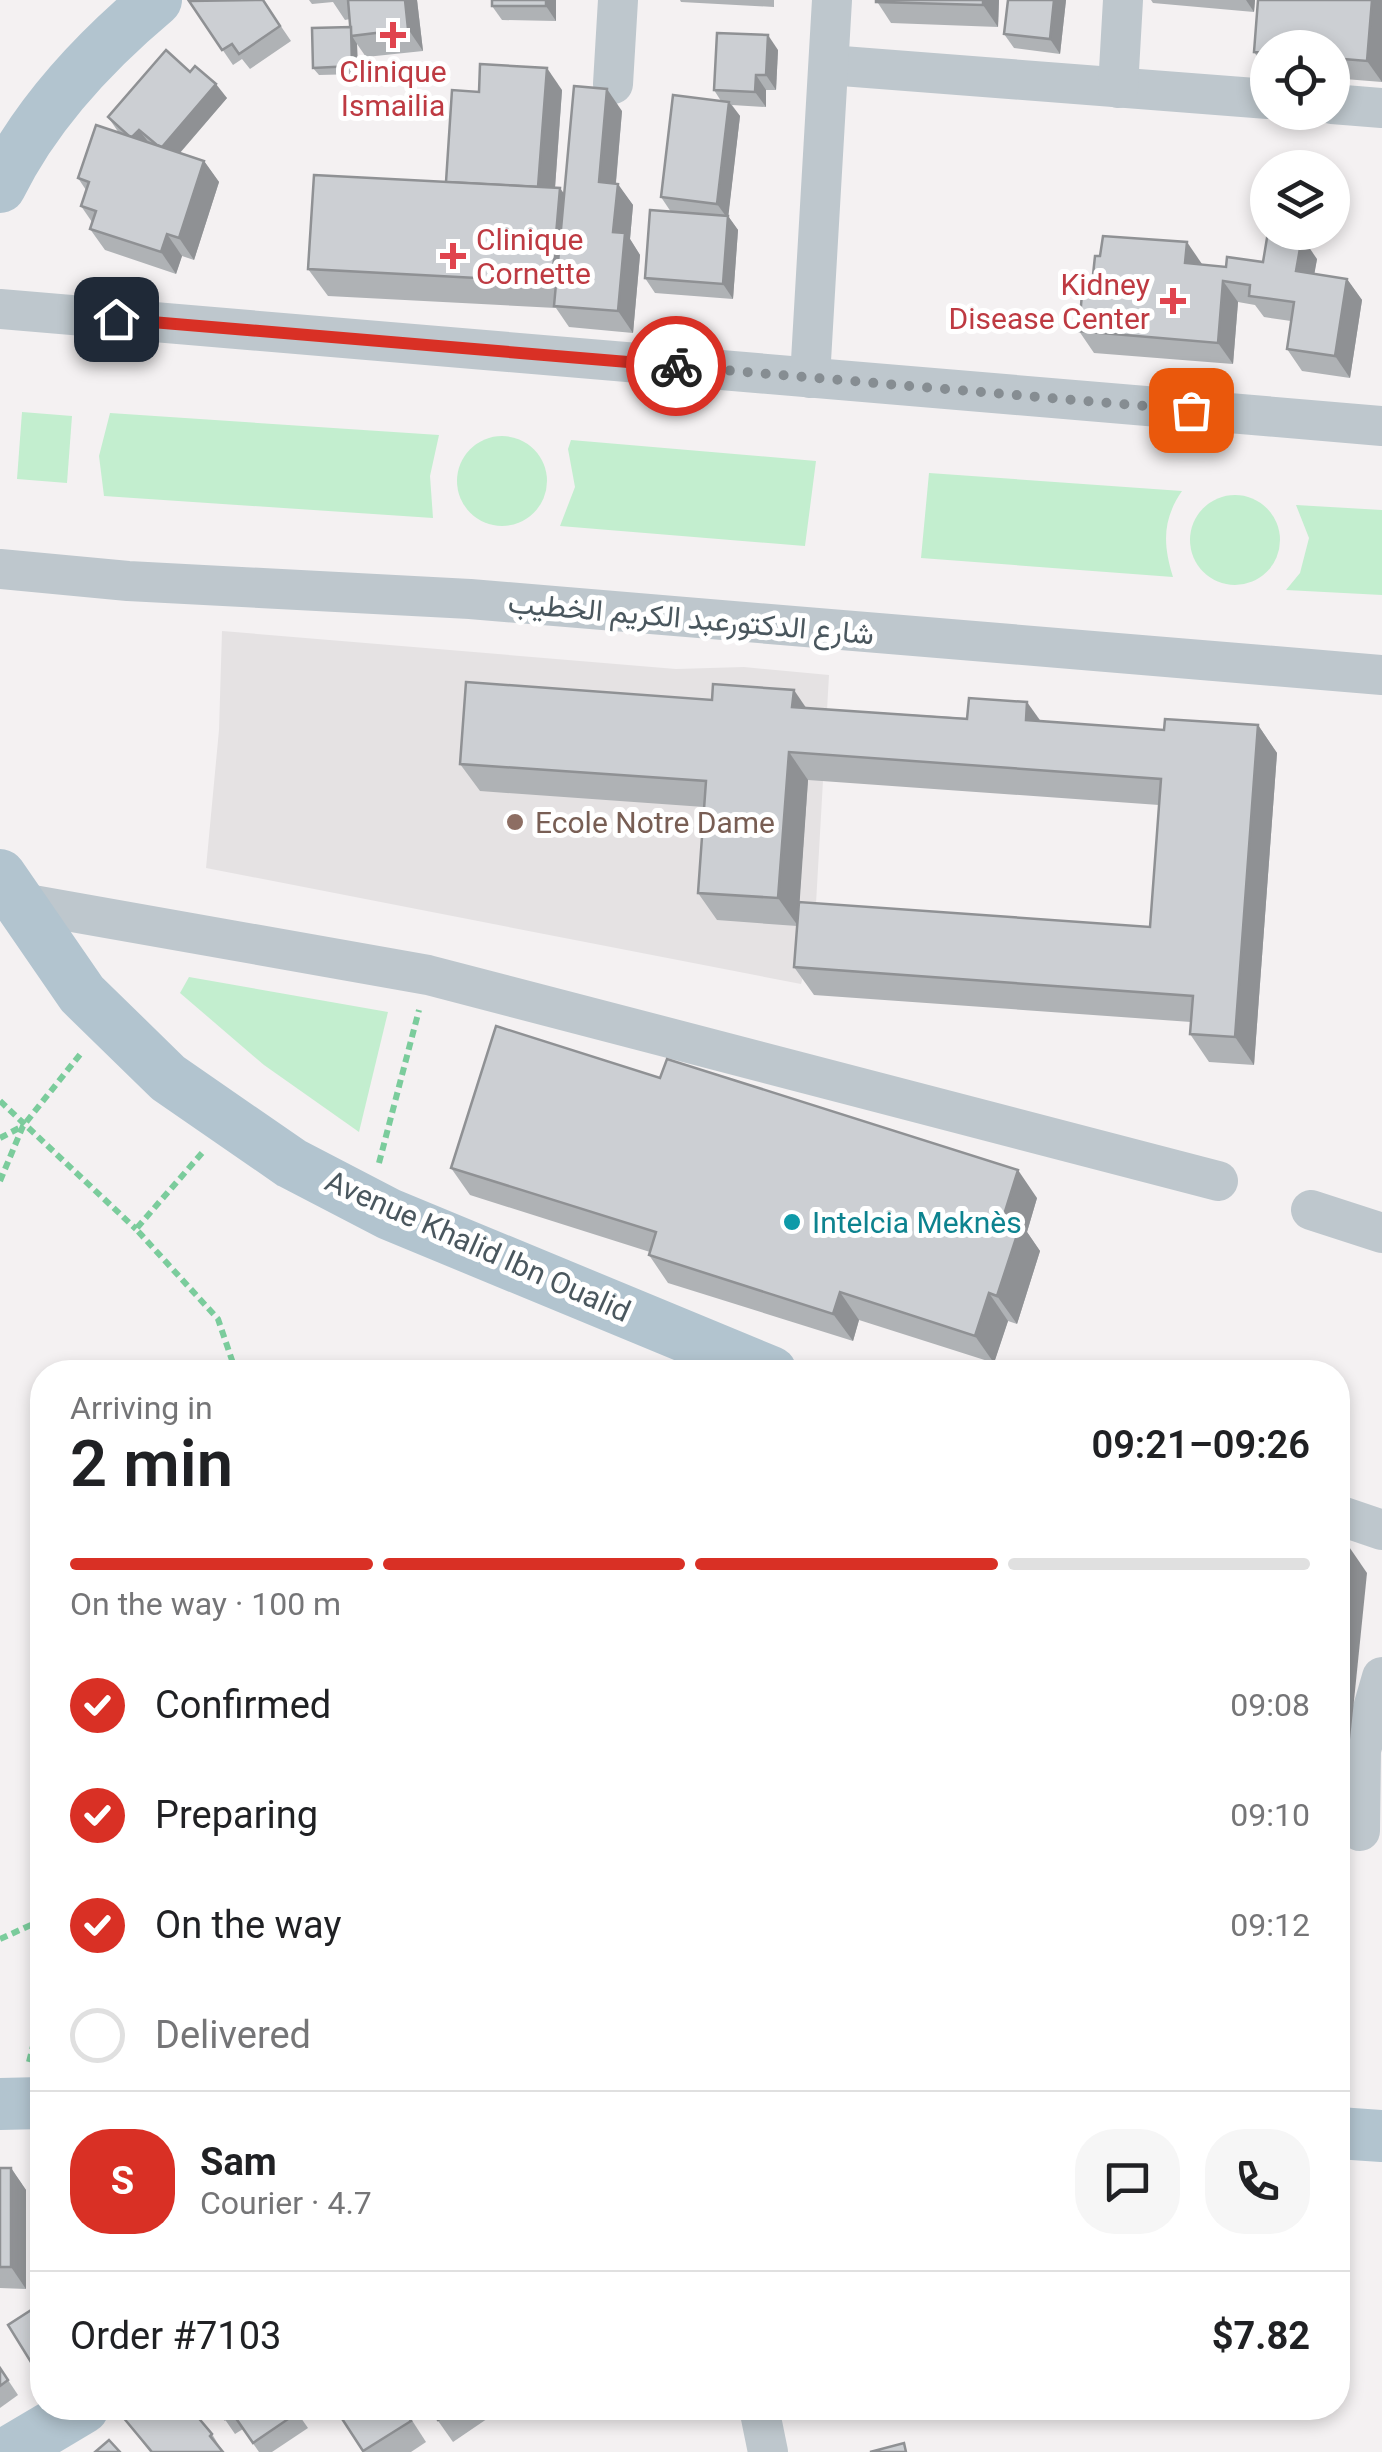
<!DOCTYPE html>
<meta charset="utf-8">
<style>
body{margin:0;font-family:Roboto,Vazirmatn,sans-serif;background:#f6f6f6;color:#202124;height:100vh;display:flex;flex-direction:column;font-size:38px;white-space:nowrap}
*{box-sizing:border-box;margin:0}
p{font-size:32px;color:#757577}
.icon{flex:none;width:55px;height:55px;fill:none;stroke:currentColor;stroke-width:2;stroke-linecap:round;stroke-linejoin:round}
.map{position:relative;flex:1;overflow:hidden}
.panel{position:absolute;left:30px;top:1360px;width:1320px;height:1060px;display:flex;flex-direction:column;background:#fff;border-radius:40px;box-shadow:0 5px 15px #0003}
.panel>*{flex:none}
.tools{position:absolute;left:1250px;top:30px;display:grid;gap:20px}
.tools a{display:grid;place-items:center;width:100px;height:100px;border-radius:50%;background:#fff;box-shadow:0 5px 15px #0003;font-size:50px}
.pin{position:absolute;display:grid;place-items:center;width:85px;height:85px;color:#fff;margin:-42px;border-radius:20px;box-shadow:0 5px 15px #0006}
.courier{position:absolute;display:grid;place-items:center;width:100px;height:100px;margin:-50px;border:8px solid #d93025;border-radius:50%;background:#fff;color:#222;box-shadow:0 2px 12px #0007}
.head em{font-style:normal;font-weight:600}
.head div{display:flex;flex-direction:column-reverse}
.head{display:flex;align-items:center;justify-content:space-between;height:170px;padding:0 40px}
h1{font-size:65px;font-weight:600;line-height:75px}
.bar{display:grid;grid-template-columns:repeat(4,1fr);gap:15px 10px;align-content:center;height:120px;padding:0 40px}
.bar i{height:12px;border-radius:8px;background:#e0e0e0}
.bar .current{background:#d93025}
.bar p{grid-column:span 4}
.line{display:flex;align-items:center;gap:25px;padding:0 40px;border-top:2px solid #e0e0e0}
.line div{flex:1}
.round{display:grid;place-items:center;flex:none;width:105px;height:105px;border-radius:40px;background:#f6f6f6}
ol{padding:0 40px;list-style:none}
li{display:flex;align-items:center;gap:30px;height:110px}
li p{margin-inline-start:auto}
li .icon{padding:10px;border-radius:50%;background:#d93025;color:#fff;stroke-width:4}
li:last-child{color:#757577}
li i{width:55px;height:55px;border:5px solid #e0e0e0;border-radius:50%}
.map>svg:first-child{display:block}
.education{fill:#e5e2e3}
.green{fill:#c3eecf}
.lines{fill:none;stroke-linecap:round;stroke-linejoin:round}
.path{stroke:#7bcc9c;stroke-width:6;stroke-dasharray:8 5;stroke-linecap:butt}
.minor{stroke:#bec7cd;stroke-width:40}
.major{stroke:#b2c4cf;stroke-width:52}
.wall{fill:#afb2b5;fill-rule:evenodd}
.shaded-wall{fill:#8f9194}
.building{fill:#cccfd3;stroke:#8f9194;stroke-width:2.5}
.done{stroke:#868d92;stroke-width:10;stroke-dasharray:0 18}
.route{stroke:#d93025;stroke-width:12}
.health-dot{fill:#e0444e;stroke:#fff;stroke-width:4}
.education-dot{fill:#8d6e63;stroke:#fff;stroke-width:4}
.culture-dot{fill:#0f9aa8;stroke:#fff;stroke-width:4}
.labels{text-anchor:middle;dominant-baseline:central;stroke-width:10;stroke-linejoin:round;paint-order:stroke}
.health-label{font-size:30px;fill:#be3a42;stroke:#fff}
.street-label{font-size:30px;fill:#4a575e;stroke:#fff}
.education-label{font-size:30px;fill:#785e54;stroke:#fff;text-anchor:start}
.culture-label{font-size:30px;fill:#0d838f;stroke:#fff;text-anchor:start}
</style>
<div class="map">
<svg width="1382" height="2452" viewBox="0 0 1382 2452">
<rect width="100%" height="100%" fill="#f4f1f2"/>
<polygon class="education" points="222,631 676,669 744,667 829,675 814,939 801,984 206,868 219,730"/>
<g class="green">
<polygon points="22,412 72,416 67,483 17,479"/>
<polygon points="110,413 439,435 430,476 433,518 104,496 99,456"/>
<circle cx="502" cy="481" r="45"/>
<polygon points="571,440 816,461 805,546 560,526 575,487 568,449"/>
<path d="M929,473L1182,491C1162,520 1163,545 1173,577L921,558Z"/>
<circle cx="1235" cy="540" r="45"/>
<polygon points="1296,505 1382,510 1382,595 1286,590 1300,573 1309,538"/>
<polygon points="189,977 388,1012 359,1132 264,1065 180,993"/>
</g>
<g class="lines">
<g class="path">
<polyline points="0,1101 136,1229"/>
<polyline points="0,1138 21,1127"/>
<polyline points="202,1153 136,1229 218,1319 236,1372"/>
<polyline points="379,1163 419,1010"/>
<polyline points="0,1181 23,1126 82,1052"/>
<polyline points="0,1939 42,1920"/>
<polyline points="29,2062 42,2010"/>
</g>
<g class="minor">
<polyline points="829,65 1268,99"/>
<polyline points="613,84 618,0"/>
<polyline points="1118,88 1123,0"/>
<polyline points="1332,104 1382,108"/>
<polyline points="0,309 1382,426"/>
<polyline points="810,378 832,0"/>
<polyline points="0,569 128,581 470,599 1382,675"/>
<polyline points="16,902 428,975 1218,1181"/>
<polyline points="1311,1210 1382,1233"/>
<polyline points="1338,1515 1382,1530"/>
<polyline points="1360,1831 1361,1750 1382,1677"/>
<polyline points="759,2408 768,2452"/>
</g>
<g class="major">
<path d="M0,187C36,113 94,52 156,0"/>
<polyline points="0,875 82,994 168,1078 291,1163 389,1214 771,1372"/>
<polyline points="0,2104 42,2103"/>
<polyline points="1338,2133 1382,2136"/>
<polyline points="9,2452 83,2408"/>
</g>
</g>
<g class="wall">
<polygon points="263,0 291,41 250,69 242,59 233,65 189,1"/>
<polygon points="309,0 417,0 423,51 366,57 357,44 358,74 319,75 313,68 351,27 350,19 345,20 333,2 312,4"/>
<polygon points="556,0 556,21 502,20 492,6"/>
<polygon points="680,0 774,0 774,7 681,2"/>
<polygon points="876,0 999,0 998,27 891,23"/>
<polygon points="1008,0 1066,0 1060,54 1014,48 1004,34"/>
<polygon points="1151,0 1255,0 1254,12 1153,3"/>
<polygon points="1382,0 1382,82 1332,78 1332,48 1268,48 1268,72 1254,52"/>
<polygon points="778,50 776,90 766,90 766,107 732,105 740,116 728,216 738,230 733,299 655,293 645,278 671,212 661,197 721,101 714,90"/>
<polygon points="190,72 227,98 180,153 204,161 219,182 194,260 182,256 176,274 105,250 90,229 92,222 81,206 86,190 78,178 119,133 108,117"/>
<polygon points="562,90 555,188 564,194 622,111 616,183 633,205 630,239 640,255 633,333 569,327 556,308 328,296 308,269 446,182 479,92"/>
<polygon points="1317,259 1314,274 1347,279 1362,300 1350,378 1302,371 1287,349 1291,321 1264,317 1255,305 1238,302 1233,364 1094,353 1079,331 1202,265 1226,267"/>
<path d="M806,708L1164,730L1258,725L1277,753L1254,1065L1209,1062L1190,1034L1191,1022L814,995L794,967L797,926L717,920L698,893L704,807L480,791L460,764ZM808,780L1159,805L1150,927L799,902Z"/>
<polygon points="451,1168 1037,1198 1027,1232 1040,1251 1017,1324 1008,1321 994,1363 859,1320 853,1341 668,1283 649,1255 650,1252 470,1195"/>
<polygon points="0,2168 11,2168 26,2190 26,2289 0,2288"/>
<polygon points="42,2303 42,2379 34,2367"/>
<polygon points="0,2368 18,2395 0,2408"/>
<polygon points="217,2408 294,2408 308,2428 272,2452 259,2452 243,2429 235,2434"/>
<polygon points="335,2408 404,2408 426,2442 411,2452 364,2452"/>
<polygon points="429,2408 503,2408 453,2442"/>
<polygon points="122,2416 212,2434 223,2452 150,2452"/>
</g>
<g class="shaded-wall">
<polygon points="405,0 417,0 423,51 408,29"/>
<polygon points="546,0 556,0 556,21 546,6"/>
<polygon points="983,0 999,0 998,27 983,5"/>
<polygon points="1054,0 1066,0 1060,54 1050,39"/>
<polygon points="1246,0 1255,0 1254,12"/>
<polygon points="1372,0 1382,0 1382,82 1367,61"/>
<polygon points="768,35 778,50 776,90 766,75"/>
<polygon points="352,36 357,44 358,74 352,66"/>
<polygon points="547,68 562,90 553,215 538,193"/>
<polygon points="756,75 766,90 766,107 755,92"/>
<polygon points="216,84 227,98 171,163 160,148"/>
<polygon points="607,89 622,111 614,203 599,182"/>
<polygon points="729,102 740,116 728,219 717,204"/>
<polygon points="139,130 150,144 131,138"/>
<polygon points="204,161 219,182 194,260 179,238"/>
<polygon points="618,184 633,205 630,239 640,255 633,333 618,311 613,232"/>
<polygon points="560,188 580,216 569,307 552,282"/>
<polygon points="728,216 738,230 733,299 723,284"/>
<polygon points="167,234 182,256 176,274 161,252"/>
<polygon points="1302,237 1317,259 1311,293 1296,271"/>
<polygon points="1187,242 1202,264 1185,263"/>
<polygon points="1347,279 1362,300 1350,378 1335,356"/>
<polygon points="1223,281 1238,302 1233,364 1218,343"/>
<polygon points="794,690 813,718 792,707"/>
<polygon points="1027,702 1047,730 1026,720"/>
<polygon points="1258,725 1277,753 1254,1065 1235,1037"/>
<polygon points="789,752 808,780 798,926 778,898"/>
<polygon points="1018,1170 1037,1198 1027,1232 1040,1251 1017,1324 997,1296 1003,1218"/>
<polygon points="840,1292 859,1320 853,1341 833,1314"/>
<polygon points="989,1293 1008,1321 994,1363 975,1336"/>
<polygon points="1341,1535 1367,1573 1342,1818 1338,1811 1338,1566"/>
<polygon points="11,2168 26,2190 26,2289 11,2267"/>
</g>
<g class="building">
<polygon points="263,0 280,26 239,54 232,44 222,50 189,1"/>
<polygon points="348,0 405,0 408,29 351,36"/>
<rect x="492" y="0" width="54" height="6"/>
<polygon points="876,0 983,0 983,5 876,2"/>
<polygon points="1008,0 1054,0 1050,39 1004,34"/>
<polygon points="1258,0 1372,0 1367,61 1332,58 1332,48 1268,48 1268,53 1254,52"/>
<polygon points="351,27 352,66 313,68 312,28"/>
<polygon points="717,33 768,35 766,75 756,75 755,92 714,90"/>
<polygon points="166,50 190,72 195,66 216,84 162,147 157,145 139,130 132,137 129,136 108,117"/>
<polygon points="480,64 547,68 538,187 446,182 452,90 479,92"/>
<polygon points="574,86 607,89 599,182 618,184 613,232 625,233 618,311 554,306"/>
<polygon points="673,95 729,102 717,204 661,197"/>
<polygon points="96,125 204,161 179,238 167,234 161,252 90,229 96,211 81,206 89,182 78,178"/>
<polygon points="314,175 560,188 552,282 308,269"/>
<polygon points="650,210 728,216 723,284 645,278"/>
<polygon points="1268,232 1302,237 1296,271 1347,279 1335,356 1287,349 1294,302 1249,296 1250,285 1223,281 1218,343 1079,331 1082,293 1091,294 1095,256 1100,256 1103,236 1187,242 1185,263 1226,267 1227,257 1263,262"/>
<polygon points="466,682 712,700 713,684 794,690 792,707 967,719 969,698 1027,702 1026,720 1164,730 1165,719 1258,725 1235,1037 1190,1034 1193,996 794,967 799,902 1150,927 1161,779 789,752 778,898 698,893 706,781 460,764"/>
<polygon points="496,1026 660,1078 667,1059 1018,1170 1003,1218 1021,1223 997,1296 989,1293 975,1336 840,1292 833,1314 649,1255 656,1232 451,1168"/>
<polygon points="1338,1535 1341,1535 1338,1566"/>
<rect x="0" y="2168" width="11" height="99"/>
<polygon points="42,2303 42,2362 34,2367 8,2325"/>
<polygon points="0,2368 8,2380 0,2386"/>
<polygon points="132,2408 190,2408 212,2434 210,2436 223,2452 152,2452 122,2416"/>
<polygon points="217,2408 294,2408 297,2413 253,2443 233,2414 225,2419"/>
<polygon points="335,2408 402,2408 411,2421 363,2451"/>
<polygon points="429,2408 456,2408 438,2420"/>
<polygon points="109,2440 120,2452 95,2452"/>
<polygon points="904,2443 906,2452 870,2452"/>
</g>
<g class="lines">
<polyline class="done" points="676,366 1191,410"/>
<polyline class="route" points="116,319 676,366"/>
</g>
<g class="health-dot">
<path d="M388 20h10v10h10v10h-10v10h-10v-10h-10v-10h10z"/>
<path d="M448 241h10v10h10v10h-10v10h-10v-10h-10v-10h10z"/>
<path d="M1168 286h10v10h10v10h-10v10h-10v-10h-10v-10h10z"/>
</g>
<circle class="education-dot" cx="515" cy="822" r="10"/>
<circle class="culture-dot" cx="792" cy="1222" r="10"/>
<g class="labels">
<g class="health-label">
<text x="393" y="71">Clinique<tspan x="393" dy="34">Ismailia</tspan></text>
<text x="476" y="239" text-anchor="start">Clinique<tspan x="476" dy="34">Cornette</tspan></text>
<text x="1150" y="284" text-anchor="end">Kidney<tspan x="1150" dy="34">Disease Center</tspan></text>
</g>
<g class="street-label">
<text transform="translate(691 618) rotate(5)">شارع الدكتورعبد الكريم الخطيب</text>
<text transform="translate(478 1246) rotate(24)">Avenue Khalid Ibn Oualid</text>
</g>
<g class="education-label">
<text x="535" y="822">Ecole Notre Dame</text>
</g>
<g class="culture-label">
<text x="812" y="1222">Intelcia Meknès</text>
</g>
</g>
</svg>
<div class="tools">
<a><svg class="icon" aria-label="locate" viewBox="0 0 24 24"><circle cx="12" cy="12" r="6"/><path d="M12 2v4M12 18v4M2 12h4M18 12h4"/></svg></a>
<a><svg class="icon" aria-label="layers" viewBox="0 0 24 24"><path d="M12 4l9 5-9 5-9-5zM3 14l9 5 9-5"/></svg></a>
</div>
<div class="pin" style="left:1191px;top:410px;background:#ea580c"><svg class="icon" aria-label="bag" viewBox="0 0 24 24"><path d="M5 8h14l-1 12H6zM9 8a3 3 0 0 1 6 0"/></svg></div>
<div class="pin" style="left:116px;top:319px;background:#1f2937"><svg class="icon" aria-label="home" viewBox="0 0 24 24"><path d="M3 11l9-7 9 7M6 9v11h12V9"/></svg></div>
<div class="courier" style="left:676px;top:366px"><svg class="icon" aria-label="bike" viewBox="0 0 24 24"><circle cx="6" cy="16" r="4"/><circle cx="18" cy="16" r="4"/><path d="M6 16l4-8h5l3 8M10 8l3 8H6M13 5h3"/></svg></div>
<section class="panel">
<div class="head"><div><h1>2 min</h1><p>Arriving in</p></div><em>09:21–09:26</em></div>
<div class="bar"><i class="current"></i><i class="current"></i><i class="current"></i><i></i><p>On the way · 100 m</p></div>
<ol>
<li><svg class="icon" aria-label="check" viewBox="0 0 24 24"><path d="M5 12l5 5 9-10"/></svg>Confirmed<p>09:08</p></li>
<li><svg class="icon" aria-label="check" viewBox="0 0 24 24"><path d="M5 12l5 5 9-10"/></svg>Preparing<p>09:10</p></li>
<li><svg class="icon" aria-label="check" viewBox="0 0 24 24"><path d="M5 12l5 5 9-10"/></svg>On the way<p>09:12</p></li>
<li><i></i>Delivered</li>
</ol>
<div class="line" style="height:180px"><b class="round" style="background:#d93025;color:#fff">S</b><div><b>Sam</b><p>Courier · 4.7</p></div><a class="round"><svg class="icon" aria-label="chat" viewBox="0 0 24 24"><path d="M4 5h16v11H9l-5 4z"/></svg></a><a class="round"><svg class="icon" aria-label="phone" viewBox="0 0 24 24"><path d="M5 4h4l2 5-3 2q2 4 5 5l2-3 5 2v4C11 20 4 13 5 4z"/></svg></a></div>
<div class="line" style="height:130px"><div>Order #7103</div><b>$7.82</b></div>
</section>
</div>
